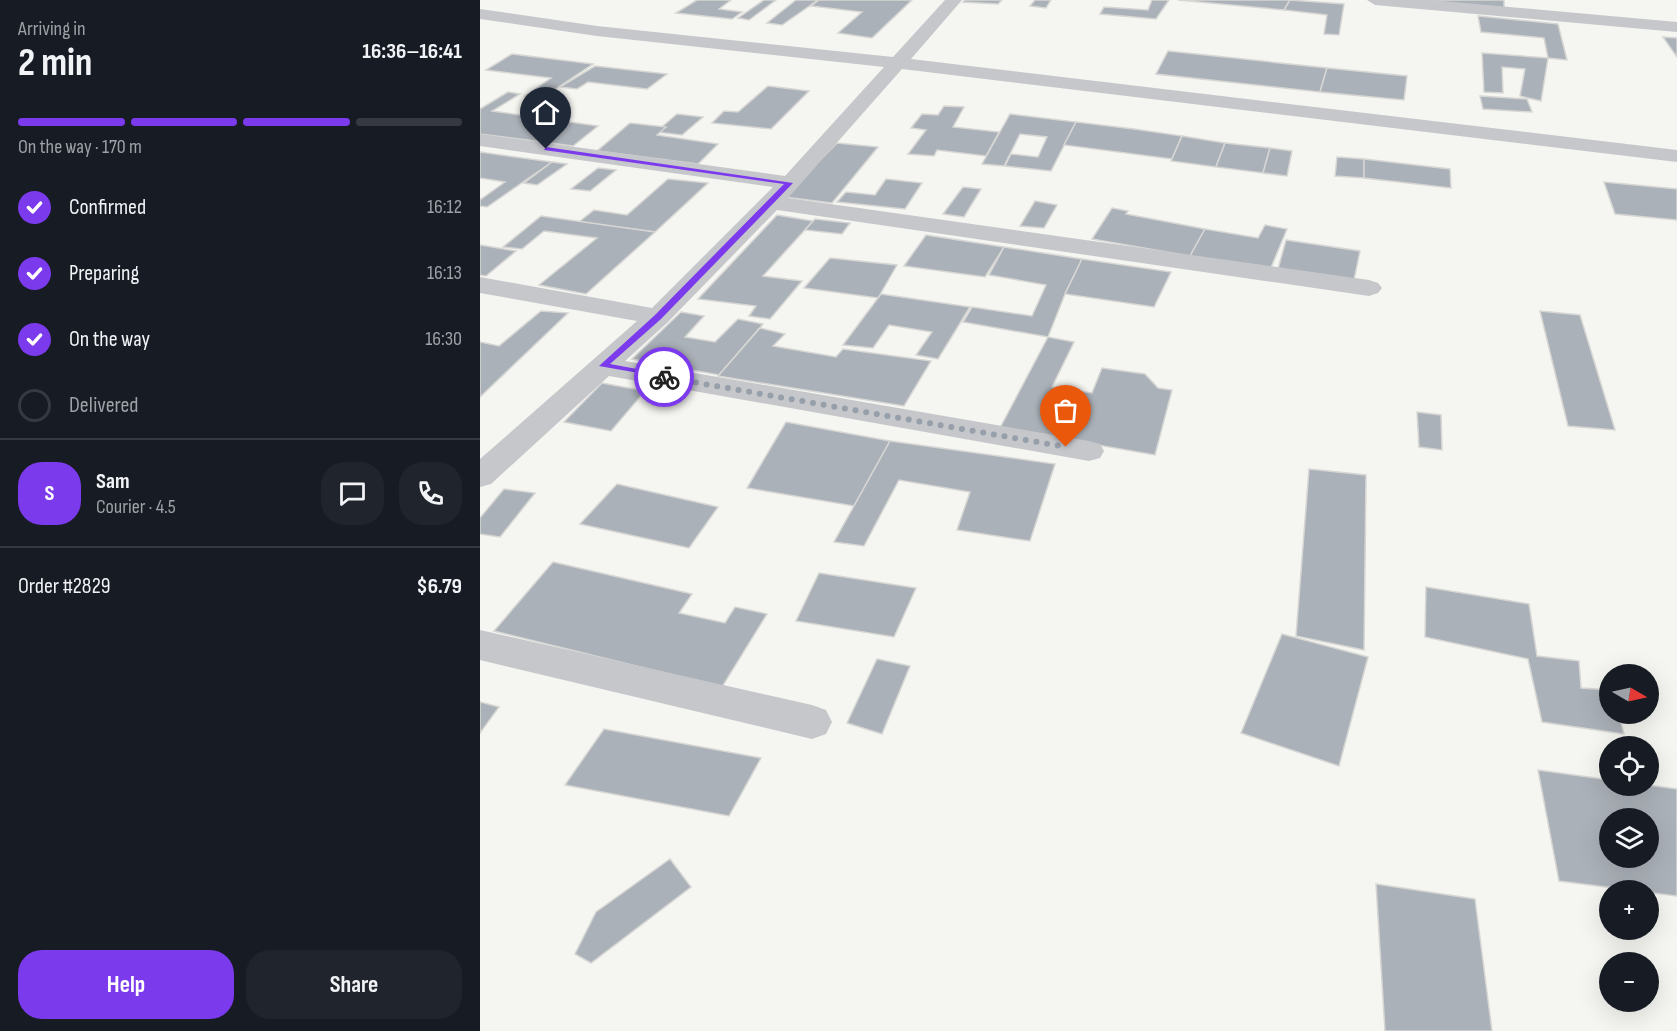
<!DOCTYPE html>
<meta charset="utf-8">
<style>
body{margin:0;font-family:"Sofia Sans Condensed",sans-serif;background:#20242c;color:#f1f3f6;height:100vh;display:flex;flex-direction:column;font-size:22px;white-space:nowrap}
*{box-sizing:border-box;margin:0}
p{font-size:20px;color:#9ea1a6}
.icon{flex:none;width:33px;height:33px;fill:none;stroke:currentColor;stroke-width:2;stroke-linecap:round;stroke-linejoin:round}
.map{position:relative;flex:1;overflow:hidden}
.side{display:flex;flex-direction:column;background:#171b24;width:480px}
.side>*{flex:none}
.needle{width:39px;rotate:99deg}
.controls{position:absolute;left:1119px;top:664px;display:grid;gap:12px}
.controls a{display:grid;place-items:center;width:60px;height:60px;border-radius:50%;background:#171b24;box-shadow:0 6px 24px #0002;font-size:30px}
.pin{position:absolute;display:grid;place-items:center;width:51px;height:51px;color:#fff;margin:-62px -26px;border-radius:50% 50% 50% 0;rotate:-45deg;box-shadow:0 0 6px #0007}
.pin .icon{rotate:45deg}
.courier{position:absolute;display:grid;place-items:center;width:60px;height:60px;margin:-30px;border:4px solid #7c3aed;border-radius:50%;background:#fff;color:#222;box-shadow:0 2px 8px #0007}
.head em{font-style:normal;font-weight:700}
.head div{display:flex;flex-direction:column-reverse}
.head{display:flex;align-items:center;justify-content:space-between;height:102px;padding:0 18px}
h1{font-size:39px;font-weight:700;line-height:45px}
.bar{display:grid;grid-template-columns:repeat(4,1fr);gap:9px 6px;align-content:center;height:72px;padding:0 18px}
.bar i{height:8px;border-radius:4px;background:#363941}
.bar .on{background:#7c3aed}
.bar p{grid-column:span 4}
.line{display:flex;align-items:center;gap:15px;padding:0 18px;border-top:2px solid #363941}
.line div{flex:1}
.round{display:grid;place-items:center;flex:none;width:63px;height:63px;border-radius:24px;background:#20242c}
ol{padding:0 18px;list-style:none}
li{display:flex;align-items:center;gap:18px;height:66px}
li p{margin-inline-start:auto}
li .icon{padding:6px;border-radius:50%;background:#7c3aed;color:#fff;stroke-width:4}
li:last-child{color:#9ea1a6}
li i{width:33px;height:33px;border:3px solid #363941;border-radius:50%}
.button{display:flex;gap:12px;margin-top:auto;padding:12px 18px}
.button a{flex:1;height:69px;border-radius:24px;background:#7c3aed;color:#fff;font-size:24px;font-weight:700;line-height:69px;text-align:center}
.button a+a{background:#20242c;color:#f1f3f6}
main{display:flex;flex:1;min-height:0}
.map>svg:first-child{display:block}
.building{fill:#abb1b8;stroke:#d6d6d4;stroke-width:1.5;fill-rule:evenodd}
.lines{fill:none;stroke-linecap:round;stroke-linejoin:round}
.minor{fill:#c5c7cb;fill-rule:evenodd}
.route{fill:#7c3aed}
.done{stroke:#979faa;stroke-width:6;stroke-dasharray:0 10.8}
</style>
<main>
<section class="side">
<div class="head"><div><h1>2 min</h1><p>Arriving in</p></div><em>16:36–16:41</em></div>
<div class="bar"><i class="on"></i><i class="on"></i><i class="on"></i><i></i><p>On the way · 170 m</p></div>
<ol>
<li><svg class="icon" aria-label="check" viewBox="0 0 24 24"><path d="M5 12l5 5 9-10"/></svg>Confirmed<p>16:12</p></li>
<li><svg class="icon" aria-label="check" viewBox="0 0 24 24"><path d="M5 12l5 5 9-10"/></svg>Preparing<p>16:13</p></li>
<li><svg class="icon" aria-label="check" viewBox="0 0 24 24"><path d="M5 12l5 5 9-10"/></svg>On the way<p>16:30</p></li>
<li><i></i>Delivered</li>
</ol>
<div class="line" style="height:108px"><b class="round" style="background:#7c3aed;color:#fff">S</b><div><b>Sam</b><p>Courier · 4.5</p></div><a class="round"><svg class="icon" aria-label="chat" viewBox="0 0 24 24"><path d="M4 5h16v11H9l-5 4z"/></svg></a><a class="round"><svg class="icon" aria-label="phone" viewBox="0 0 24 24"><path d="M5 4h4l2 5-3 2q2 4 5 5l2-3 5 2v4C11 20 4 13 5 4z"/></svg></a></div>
<div class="line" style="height:78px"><div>Order #2829</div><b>$6.79</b></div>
<div class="button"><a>Help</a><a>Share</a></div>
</section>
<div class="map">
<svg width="1197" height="1031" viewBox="0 0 1197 1031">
<rect width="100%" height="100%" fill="#f5f5f1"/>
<g class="building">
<polygon points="217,0 251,0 239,9 262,12 252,19 196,13"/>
<polygon points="284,0 296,0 269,20 258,18"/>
<polygon points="316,0 338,0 302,25 287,23"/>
<polygon points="339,0 432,0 392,38 358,33 382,12 331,6"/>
<polygon points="485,0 522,0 518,4 483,2"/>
<polygon points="555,0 571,0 566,8 550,6"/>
<polygon points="672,0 689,0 676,19 620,14 624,7 668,10"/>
<polygon points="698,0 810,0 804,10"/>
<polygon points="810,0 864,4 859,35 844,34 847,15 804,10"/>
<polygon points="917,0 1024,0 1024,11"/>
<polygon points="998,16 1078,24 1087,60 1068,58 1064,38 1001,32"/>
<polygon points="1183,37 1197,38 1197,57"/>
<polygon points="688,51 847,68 840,92 676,74"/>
<polygon points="1002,53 1068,58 1061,101 1040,96 1045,69 1022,67 1023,93 1004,92"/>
<polygon points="32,54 113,64 62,98 45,96 71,78 6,70"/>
<polygon points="115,66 187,74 167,89 108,82 97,89 80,87"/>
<polygon points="847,68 927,76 924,100 840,92"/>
<polygon points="288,86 329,91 291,129 232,123 244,111 258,112"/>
<polygon points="28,92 40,94 12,111 118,126 93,146 0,134 0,109"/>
<polygon points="1000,96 1047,99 1052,112 1003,109"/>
<polygon points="464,106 484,107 473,127 519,132 506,156 457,150 454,156 428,154 446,130 431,128 442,114 458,115"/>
<polygon points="197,114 223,117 202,135 176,132"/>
<polygon points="530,114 596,122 571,171 525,166 531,154 558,157 567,137 540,134 524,166 502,164"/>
<polygon points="596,122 654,129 702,136 692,159 584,145"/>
<polygon points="150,123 186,127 177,135 238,144 218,164 117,151"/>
<polygon points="702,136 745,143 736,167 691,161"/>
<polygon points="357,143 398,147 352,203 304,197"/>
<polygon points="745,143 790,148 783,173 736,167"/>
<polygon points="790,148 812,151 807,176 783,173"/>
<polygon points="0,152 72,162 7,207 0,206 0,200 25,182 0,178"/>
<polygon points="857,157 884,159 884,178 855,176"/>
<polygon points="884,159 970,169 971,188 884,178"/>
<polygon points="72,162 87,164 57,185 44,183"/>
<polygon points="118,168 136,170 110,191 91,189"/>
<polygon points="188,179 228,183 175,232 99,222 114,210 147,215"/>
<polygon points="406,179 442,183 425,209 357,202 366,192 395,195"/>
<polygon points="1124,182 1197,189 1197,220 1135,214"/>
<polygon points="483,187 501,189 484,217 463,214"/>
<polygon points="555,201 577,205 564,228 540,226"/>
<polygon points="632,208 648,211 646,214 725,229 710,256 612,239"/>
<polygon points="297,215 333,221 283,276 322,281 290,319 269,316 276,306 218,299"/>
<polygon points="61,216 175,232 106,294 59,285 117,238 64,231 42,249 23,247"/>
<polygon points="335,219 370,223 362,234 325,230"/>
<polygon points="785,225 807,229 790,270 710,256 725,229 778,238"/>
<polygon points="446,235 524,247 505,277 424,266"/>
<polygon points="806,240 880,251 874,280 798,269"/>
<polygon points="0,245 36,251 6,276 0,275"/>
<polygon points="524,247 602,259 585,294 568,337 483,322 492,307 552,316 566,285 509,275"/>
<polygon points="350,258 417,265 398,298 324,288"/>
<polygon points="602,259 691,272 674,307 585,294"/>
<polygon points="401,294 490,307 458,359 436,355 452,332 409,325 393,348 363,345"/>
<polygon points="61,311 88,313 0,397 0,342 19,346"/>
<polygon points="1060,311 1100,315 1135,430 1088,426"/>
<polygon points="201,312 224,316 205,337 235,342 258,319 283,324 239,375 152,359"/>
<polygon points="280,328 305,334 293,346 356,357 363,349 451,361 424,406 238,376"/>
<polygon points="568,337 594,342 572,387 612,393 622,368 665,374 678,388 692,390 675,455 520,428"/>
<polygon points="122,383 165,391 131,431 84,422"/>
<polygon points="937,412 961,415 962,450 939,447"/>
<polygon points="306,422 410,441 374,506 267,488"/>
<polygon points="410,441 575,464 550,541 477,530 490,492 419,480 384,546 354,542"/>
<polygon points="829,469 886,475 884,650 816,636"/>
<polygon points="137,484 238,507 209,548 100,524"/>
<polygon points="24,489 55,493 20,537 0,534 0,518"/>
<polygon points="73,562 212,594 199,613 245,623 255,607 287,614 242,687 14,631"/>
<polygon points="339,573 436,588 414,637 316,621"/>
<polygon points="946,587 1049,604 1057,656 1099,661 1101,688 1130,690 1130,714 1139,714 1144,734 1062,722 1048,659 945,637"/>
<polygon points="802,634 888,657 859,766 761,733"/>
<polygon points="397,659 430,666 402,734 367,723"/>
<polygon points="0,702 19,707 0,733"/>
<polygon points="124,729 281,758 249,816 85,785"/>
<path d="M1058,770L1130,780V786L1168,785L1197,789V896L1079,881ZM1130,819H1168V858H1130Z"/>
<polygon points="190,859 211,887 111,963 95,954 116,912"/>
<polygon points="896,884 995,899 1012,1031 905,1031"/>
</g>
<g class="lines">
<g class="minor">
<polygon points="465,0 482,0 431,59 1197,150 1197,162 422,69 308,198 889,280 898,283 902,288 898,293 889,296 297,210 187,323 145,361 609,441 620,444 624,451 620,458 609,461 129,376 11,484 0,487 0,459 157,321 0,293 0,277 172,308 293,187 0,146 0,134 305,176 404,67 117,36 0,19 0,9 117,26 413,57"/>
<polygon points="887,0 951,0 1197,22 1197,32 895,5"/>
<polygon points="0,630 332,705 346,710 352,722 346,734 332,739 0,660"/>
</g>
</g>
<polygon class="route" points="66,147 313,183 181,319 130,364 184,374 187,375 187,378 119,366 175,315 304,184 64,150"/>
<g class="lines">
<polyline class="done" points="184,377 586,447"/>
</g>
</svg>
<div class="controls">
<a><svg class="needle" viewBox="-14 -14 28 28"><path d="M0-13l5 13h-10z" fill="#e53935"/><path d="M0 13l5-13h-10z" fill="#9ea1a6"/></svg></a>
<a><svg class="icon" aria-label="locate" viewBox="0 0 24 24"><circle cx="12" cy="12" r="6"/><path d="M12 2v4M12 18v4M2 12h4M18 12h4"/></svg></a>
<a><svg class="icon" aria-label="layers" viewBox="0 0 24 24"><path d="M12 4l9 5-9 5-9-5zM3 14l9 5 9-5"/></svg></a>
<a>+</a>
<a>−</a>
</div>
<div class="pin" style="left:586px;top:447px;background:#ea580c"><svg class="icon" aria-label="bag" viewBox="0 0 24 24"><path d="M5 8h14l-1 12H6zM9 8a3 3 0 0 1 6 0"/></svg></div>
<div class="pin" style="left:66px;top:149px;background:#1f2937"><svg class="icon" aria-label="home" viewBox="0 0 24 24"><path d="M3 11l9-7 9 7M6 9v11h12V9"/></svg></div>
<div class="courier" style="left:184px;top:377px"><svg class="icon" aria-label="bike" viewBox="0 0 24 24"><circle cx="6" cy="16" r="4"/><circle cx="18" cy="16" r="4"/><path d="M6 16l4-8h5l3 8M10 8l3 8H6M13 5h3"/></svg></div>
</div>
</main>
